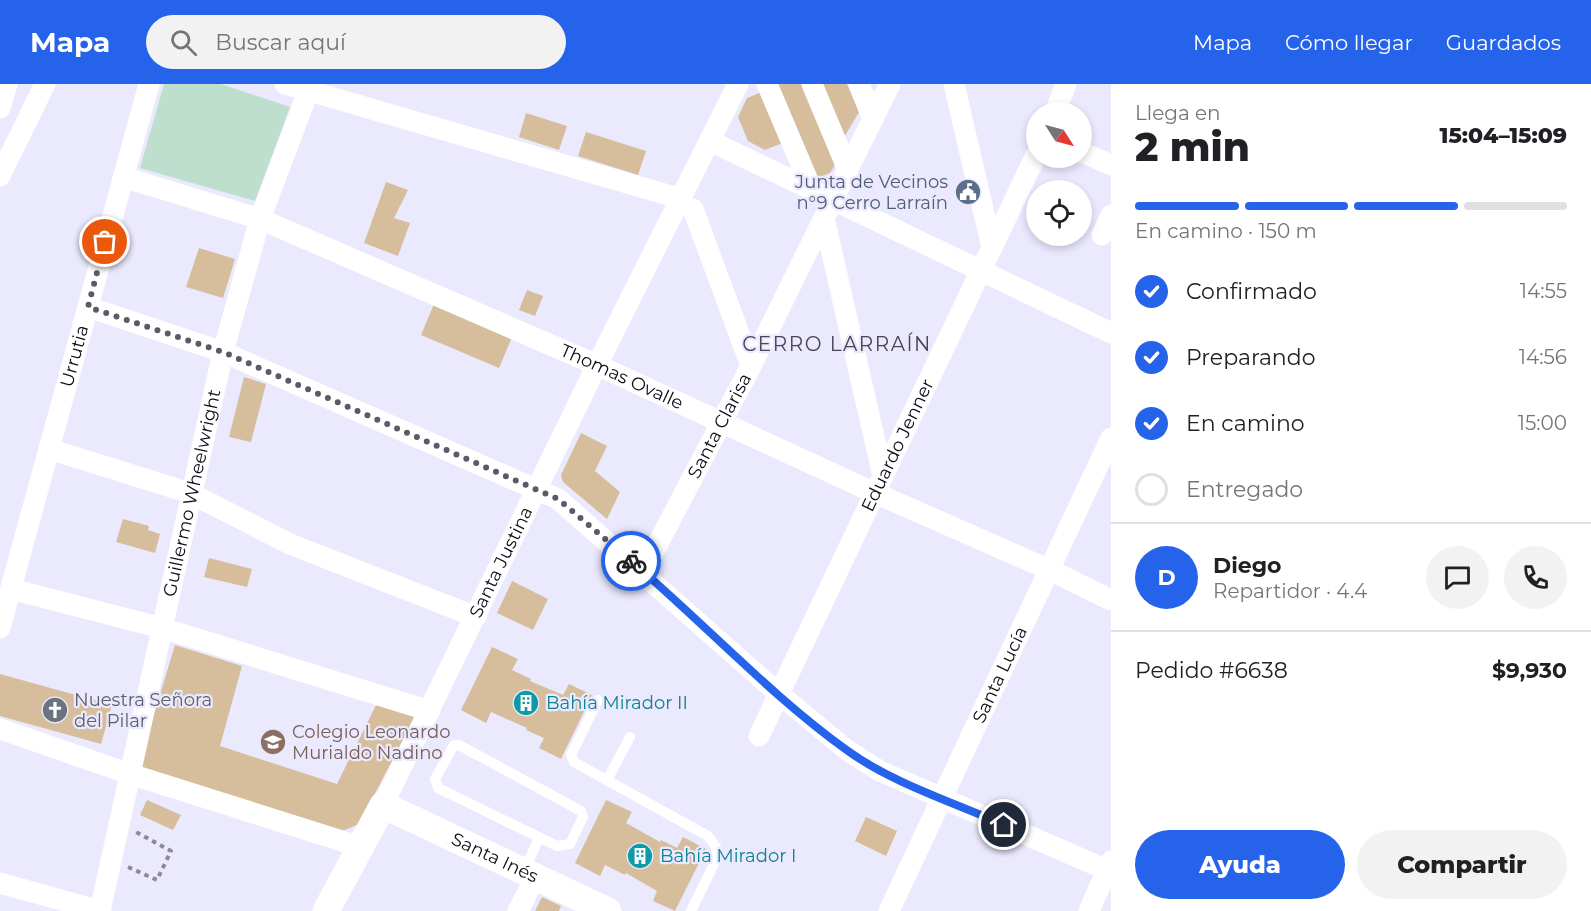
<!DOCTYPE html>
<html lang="es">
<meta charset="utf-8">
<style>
body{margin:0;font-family:Montserrat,sans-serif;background:#f2f2f2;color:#202124;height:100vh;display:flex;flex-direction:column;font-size:22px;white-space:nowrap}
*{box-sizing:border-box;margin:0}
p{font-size:20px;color:#757577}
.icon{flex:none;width:33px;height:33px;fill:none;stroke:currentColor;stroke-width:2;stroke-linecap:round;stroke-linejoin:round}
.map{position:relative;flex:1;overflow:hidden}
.side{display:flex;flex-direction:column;background:#fff;width:480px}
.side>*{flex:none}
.needle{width:39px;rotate:126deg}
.tools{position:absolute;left:1026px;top:18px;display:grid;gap:12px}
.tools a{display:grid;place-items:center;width:66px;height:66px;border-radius:50%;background:#fff;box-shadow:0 3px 9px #0003;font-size:30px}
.pin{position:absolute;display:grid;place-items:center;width:51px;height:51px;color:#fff;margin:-26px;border:3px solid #fff;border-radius:50%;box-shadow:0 2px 6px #0007}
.courier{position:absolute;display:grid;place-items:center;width:60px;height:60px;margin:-30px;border:4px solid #2563eb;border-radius:50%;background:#fff;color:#222;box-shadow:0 2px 8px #0007}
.head em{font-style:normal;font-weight:800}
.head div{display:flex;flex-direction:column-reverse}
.head{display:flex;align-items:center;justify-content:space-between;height:102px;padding:0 24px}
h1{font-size:39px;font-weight:800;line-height:45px}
.bar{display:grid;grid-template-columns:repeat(4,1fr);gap:9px 6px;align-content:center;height:72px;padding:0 24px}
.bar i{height:8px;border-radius:4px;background:#e0e0e0}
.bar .current{background:#2563eb}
.bar p{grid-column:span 4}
.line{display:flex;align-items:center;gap:15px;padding:0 24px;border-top:2px solid #e0e0e0}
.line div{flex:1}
.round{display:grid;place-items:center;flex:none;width:63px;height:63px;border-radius:32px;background:#f2f2f2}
ol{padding:0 24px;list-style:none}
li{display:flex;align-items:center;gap:18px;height:66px}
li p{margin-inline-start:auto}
li .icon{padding:6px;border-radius:50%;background:#2563eb;color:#fff;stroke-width:4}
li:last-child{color:#757577}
li i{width:33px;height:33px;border:3px solid #e0e0e0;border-radius:50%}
.primary-button{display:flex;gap:12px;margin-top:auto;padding:12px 24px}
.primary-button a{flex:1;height:69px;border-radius:36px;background:#2563eb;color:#fff;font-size:24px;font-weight:800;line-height:69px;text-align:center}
.primary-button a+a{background:#f2f2f2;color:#202124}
header{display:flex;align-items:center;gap:36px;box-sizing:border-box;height:84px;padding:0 30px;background:#2563eb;color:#fff}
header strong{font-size:28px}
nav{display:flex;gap:33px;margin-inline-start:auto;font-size:21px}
.search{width:420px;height:54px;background:#f2f2f2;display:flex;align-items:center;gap:15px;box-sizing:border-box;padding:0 21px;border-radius:33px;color:#757577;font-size:22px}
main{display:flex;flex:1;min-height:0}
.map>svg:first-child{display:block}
.green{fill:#bedfcd}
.building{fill:#d6be9c}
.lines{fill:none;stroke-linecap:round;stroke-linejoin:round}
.path{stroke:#8c8a9a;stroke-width:4;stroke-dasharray:4.5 4.5;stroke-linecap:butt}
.service{stroke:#fff;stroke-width:10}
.minor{stroke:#fff;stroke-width:21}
.tertiary{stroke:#fff;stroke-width:27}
.done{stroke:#5b5a67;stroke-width:6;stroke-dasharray:0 10.8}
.route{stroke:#2563eb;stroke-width:8}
.labels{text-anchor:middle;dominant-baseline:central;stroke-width:4.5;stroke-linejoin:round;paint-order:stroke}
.service-label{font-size:18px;fill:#4e5e75;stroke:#ebe9fe;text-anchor:end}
.street-label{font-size:18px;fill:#0e0d16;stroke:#ebe9fe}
.worship-label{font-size:18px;fill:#5b616d;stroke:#ebe9fe;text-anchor:start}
.culture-label{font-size:18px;fill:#0d838f;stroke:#ebe9fe;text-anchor:start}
.education-label{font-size:18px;fill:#785e54;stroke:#ebe9fe;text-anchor:start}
.neighbourhood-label{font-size:20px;letter-spacing:1.5px;fill:#48455a;stroke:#ebe9fe}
</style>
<header>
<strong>Mapa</strong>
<div class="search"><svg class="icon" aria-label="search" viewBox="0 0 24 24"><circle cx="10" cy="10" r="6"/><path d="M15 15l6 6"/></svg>Buscar aquí</div>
<nav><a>Mapa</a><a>Cómo llegar</a><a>Guardados</a></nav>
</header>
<main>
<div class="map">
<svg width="1111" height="827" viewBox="0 0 1111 827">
<rect width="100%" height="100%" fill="#ebe9fe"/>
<polygon class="green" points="164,0 221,0 290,23 255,117 140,84"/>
<g class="building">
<polygon points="773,0 802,0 835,81 830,89 812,96"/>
<polygon points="819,0 847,0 859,28 842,57"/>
<polygon points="764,7 785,58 765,66 748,57 738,33 747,14"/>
<polygon points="526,29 567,42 559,66 519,53"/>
<polygon points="586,48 646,67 638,91 578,72"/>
<polygon points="386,98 408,106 394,134 410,139 398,172 364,159"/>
<polygon points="199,164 235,175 223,214 186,203"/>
<polygon points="527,206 543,212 535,232 519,226"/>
<polygon points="434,220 512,253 499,284 421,251"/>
<polygon points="244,293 266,300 251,358 229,353"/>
<polygon points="581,349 607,362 595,387 620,408 607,435 563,398 561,391"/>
<polygon points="123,435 149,442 148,446 160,450 155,469 116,458"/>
<polygon points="209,474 252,485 247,503 204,493"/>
<polygon points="512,497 548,515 533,546 497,529"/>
<polygon points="175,561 242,582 220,662 337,700 377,619 416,631 359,740 340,748 137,686"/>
<polygon points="492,563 518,575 512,586 531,595 530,597 563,611 569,600 592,611 561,675 539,664 544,654 526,646 527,644 491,628 486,639 461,626"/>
<polygon points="0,590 112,621 101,660 0,632"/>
<polygon points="147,716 181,731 173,746 140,731"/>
<polygon points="606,716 632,728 626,739 660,758 661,756 677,764 683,753 706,765 675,827 653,817 657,807 626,789 625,791 605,781 600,792 575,779"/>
<polygon points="866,733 897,747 886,772 855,757"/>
<polygon points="542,813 561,822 559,827 535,827"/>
</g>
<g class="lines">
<polyline class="path" points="128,783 157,796 171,767 136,748"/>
<g class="service">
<polyline points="598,616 571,671 574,678 708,752 716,763 715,778 691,827"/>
<polygon points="454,661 459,661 581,727 583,733 570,760 557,762 438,704 435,695"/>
<polyline points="607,696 630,653"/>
<polyline points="524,787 539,754"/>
</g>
<g class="minor">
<polyline points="285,0 682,115"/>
<polyline points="767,0 812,106"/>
<polyline points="812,0 848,86"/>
<polyline points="859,0 873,35"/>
<polyline points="954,0 992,164"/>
<polyline points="0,24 7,0"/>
<polyline points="1055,28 1066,0"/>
<polyline points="710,57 1111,249"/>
<polyline points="1082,68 1111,81"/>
<polyline points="0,92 45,0"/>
<path id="s1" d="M123,93L260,135L597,281L875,409L1050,486L1111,516"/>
<polyline points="693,125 751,282"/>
<polyline points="824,134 883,392"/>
<polyline points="1102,151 1111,131"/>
<polyline points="88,223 223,268 558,415 778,609 848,667 880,687 1107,786"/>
<polyline points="49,365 190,409 290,460 476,533"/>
<path id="s2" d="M643,488L751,282L890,0"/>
<polyline points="11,505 162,544 430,627"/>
<path id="s3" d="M0,544L149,0"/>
<polyline points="0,645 130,690 361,763"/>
<path id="s4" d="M759,652L1036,71"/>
<path id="s5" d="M383,721L597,281L738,0"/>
<polyline points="0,799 101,827"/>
<path id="s6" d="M100,827L223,268L260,135L311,0"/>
<polyline points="518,827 535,794"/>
<path id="s7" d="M889,827L1111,354"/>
<polyline points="1089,827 1111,777"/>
</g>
<path class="tertiary" id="s8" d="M326,827L383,721L608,827"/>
</g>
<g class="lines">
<polyline class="done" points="105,158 88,223 223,268 558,415 631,477"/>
<path class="route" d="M631,477C704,539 770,611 848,667C894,700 953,718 1004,741"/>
</g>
<defs>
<g id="civic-disc" transform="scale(1.35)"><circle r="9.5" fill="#5c6f8a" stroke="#ebe9fe"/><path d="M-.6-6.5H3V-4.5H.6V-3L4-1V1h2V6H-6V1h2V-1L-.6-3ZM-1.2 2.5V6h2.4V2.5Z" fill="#fff"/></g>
<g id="building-disc" transform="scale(1.35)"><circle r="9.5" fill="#0f9aa8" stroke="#ebe9fe"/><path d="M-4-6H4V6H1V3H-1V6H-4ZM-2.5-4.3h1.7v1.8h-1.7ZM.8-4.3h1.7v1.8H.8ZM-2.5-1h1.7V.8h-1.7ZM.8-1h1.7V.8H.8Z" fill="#fff"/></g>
<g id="church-disc" transform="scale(1.35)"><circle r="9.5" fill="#6b7280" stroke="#ebe9fe"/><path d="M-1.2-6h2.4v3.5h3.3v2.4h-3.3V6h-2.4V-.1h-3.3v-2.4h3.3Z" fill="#fff"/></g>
<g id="school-disc" transform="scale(1.35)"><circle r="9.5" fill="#8d6e63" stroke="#ebe9fe"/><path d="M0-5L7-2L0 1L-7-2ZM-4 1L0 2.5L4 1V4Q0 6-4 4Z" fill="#fff"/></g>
</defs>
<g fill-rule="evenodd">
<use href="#civic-disc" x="968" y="108"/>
<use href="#building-disc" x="526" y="619"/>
<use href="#church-disc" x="55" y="626"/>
<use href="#school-disc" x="273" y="658"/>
<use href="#building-disc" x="640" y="772"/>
</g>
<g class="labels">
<g class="service-label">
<text x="948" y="98">Junta de Vecinos<tspan x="948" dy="21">n°9 Cerro Larraín</tspan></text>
</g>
<g class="street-label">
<text stroke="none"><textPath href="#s3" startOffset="282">Urrutia</textPath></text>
<text stroke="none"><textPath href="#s1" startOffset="538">Thomas Ovalle</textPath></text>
<text stroke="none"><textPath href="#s2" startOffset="165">Santa Clarisa</textPath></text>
<text stroke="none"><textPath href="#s4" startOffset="322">Eduardo Jenner</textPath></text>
<text stroke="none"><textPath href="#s6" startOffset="428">Guillermo Wheelwright</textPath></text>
<text stroke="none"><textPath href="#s5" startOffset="270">Santa Justina</textPath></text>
<text stroke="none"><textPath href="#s7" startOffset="261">Santa Lucía</textPath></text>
<text stroke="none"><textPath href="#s8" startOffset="244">Santa Inés</textPath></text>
</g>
<g class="worship-label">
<text x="74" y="616">Nuestra Señora<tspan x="74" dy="21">del Pilar</tspan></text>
</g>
<g class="culture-label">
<text x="546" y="619">Bahía Mirador II</text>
<text x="660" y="772">Bahía Mirador I</text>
</g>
<g class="education-label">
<text x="292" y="648">Colegio Leonardo<tspan x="292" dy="21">Murialdo Nadino</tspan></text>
</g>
<g class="neighbourhood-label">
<text x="837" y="260">CERRO LARRAÍN</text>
</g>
</g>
</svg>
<div class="tools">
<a><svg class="needle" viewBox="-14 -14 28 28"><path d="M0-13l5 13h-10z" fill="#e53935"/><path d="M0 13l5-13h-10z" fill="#757577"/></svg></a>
<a><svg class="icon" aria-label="locate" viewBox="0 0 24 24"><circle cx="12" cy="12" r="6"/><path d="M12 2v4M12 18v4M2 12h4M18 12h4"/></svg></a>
</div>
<div class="pin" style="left:105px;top:158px;background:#ea580c"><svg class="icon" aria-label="bag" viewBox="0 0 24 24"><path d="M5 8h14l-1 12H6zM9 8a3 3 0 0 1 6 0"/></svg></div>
<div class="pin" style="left:1004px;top:741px;background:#1f2937"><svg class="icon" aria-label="home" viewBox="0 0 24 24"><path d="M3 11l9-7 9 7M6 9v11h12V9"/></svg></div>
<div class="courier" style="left:631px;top:477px"><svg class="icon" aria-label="bike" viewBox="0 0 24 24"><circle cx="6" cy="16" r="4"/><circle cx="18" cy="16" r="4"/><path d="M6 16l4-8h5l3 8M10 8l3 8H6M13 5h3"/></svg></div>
</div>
<section class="side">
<div class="head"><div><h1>2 min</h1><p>Llega en</p></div><em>15:04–15:09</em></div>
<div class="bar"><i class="current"></i><i class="current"></i><i class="current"></i><i></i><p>En camino · 150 m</p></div>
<ol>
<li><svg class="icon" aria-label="check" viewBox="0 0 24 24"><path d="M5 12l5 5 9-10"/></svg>Confirmado<p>14:55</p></li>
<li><svg class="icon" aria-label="check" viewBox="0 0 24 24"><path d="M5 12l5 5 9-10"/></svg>Preparando<p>14:56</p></li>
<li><svg class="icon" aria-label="check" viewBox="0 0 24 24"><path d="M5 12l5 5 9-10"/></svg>En camino<p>15:00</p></li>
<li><i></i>Entregado</li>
</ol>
<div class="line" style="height:108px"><b class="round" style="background:#2563eb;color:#fff">D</b><div><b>Diego</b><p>Repartidor · 4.4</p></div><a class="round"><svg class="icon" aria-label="chat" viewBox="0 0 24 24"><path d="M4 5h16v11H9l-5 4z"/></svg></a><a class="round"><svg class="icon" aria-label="phone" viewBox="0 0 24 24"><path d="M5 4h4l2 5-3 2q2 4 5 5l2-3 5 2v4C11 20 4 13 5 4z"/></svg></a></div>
<div class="line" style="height:78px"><div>Pedido #6638</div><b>$9,930</b></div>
<div class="primary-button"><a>Ayuda</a><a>Compartir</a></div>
</section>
</main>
